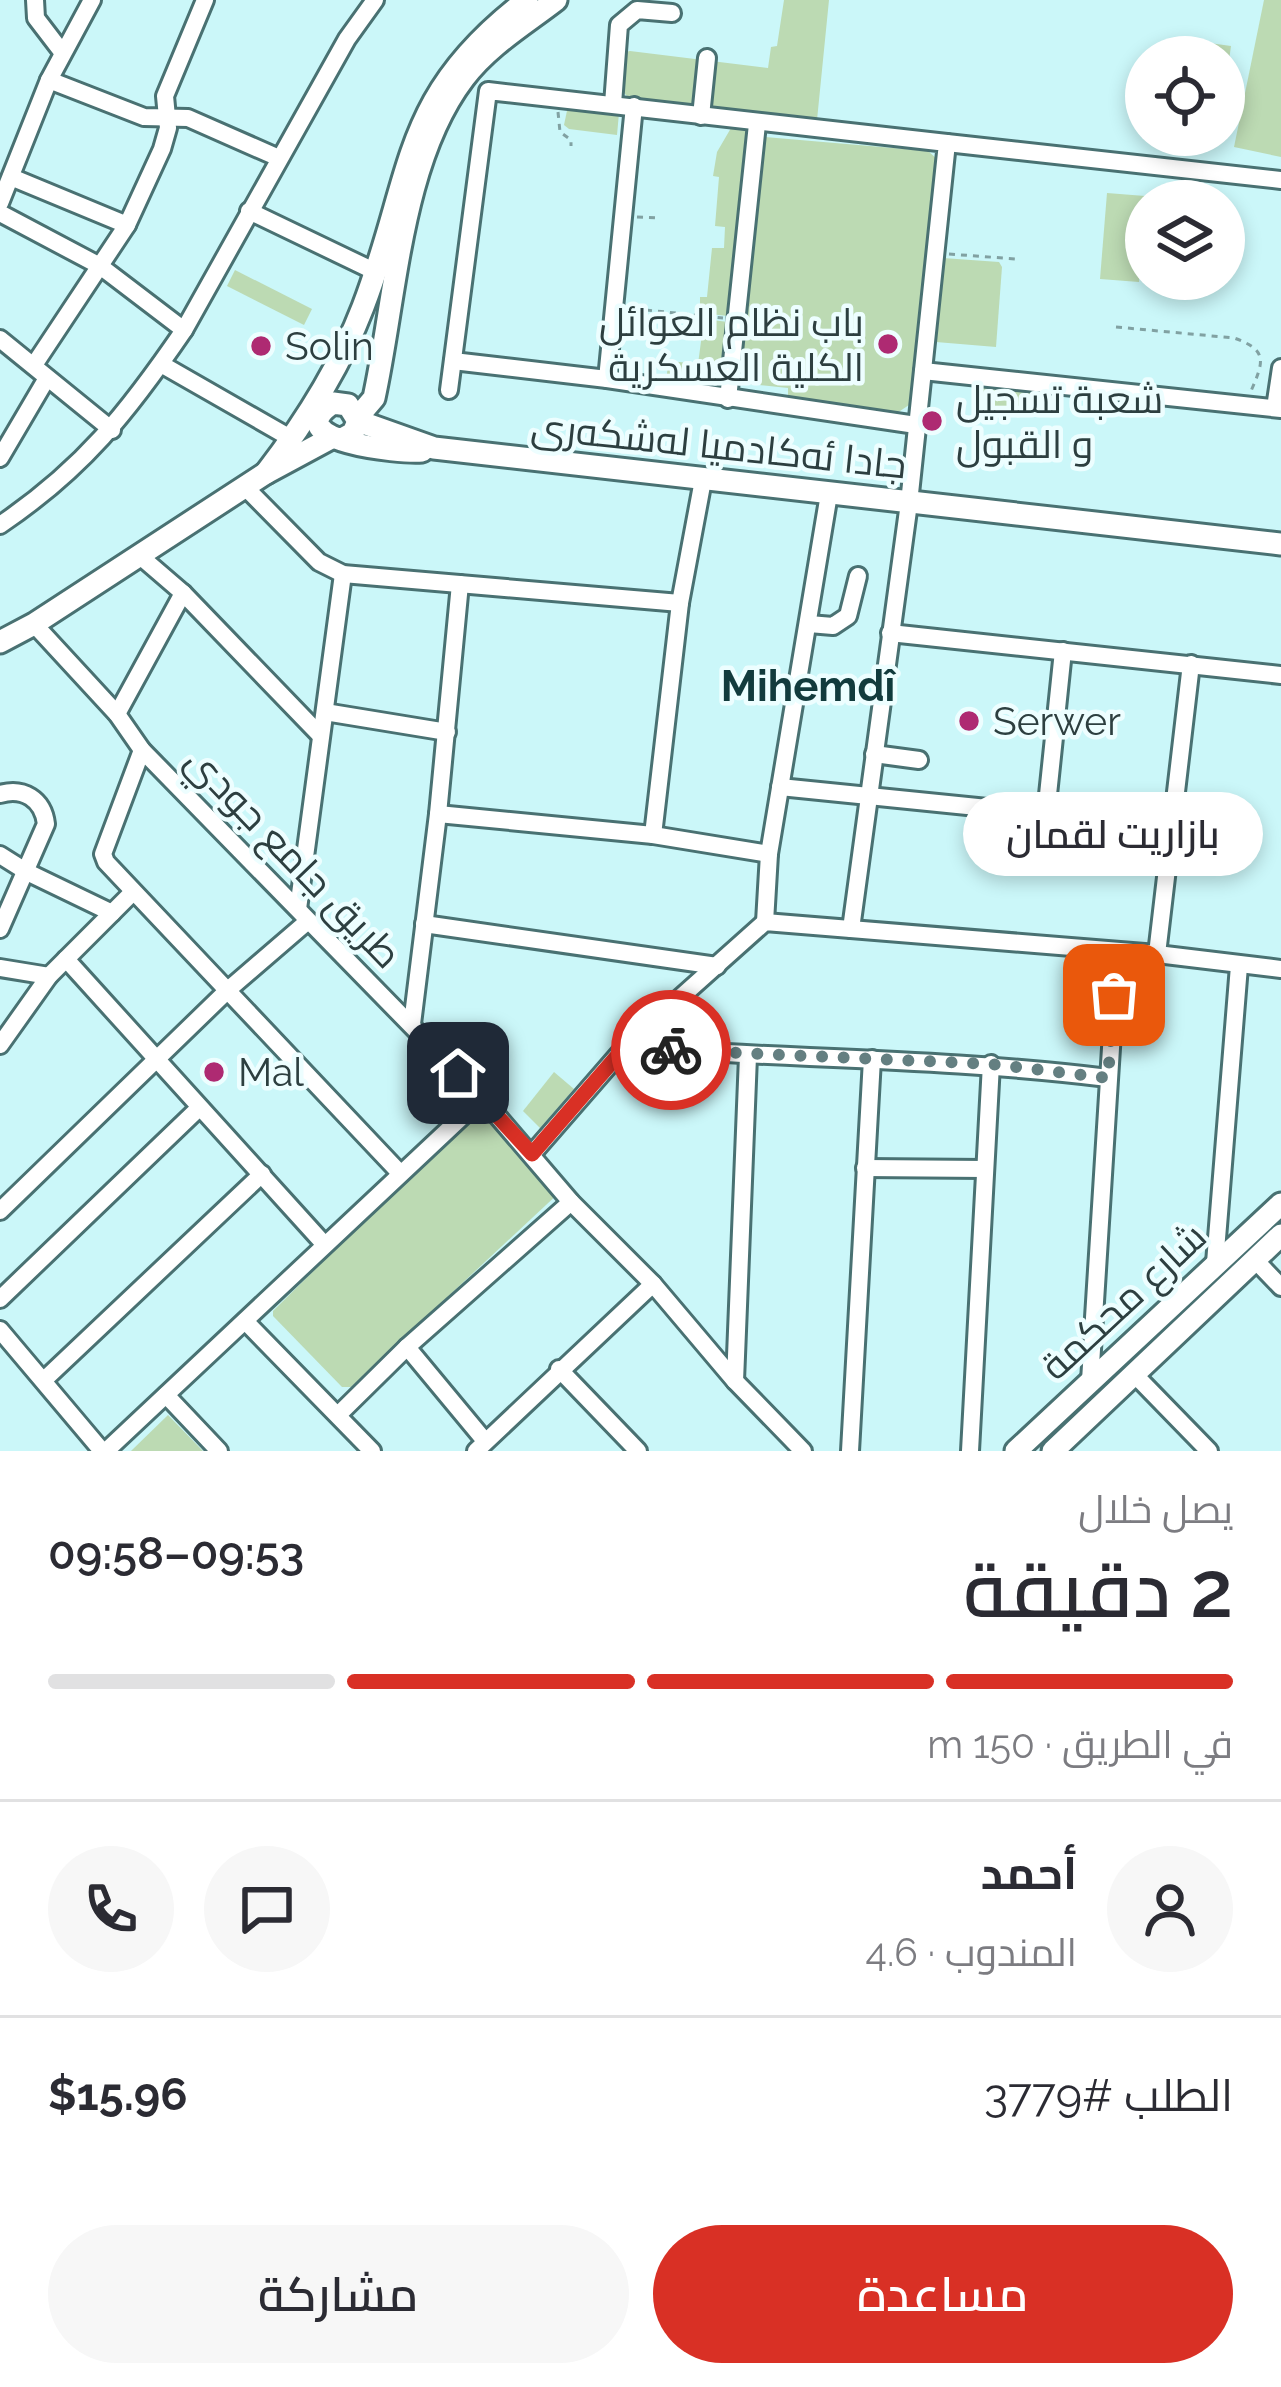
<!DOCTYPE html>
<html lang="ar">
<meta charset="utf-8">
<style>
body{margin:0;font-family:Raleway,Cairo,sans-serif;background:#f7f7f7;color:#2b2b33;direction:rtl;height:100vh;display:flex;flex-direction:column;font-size:45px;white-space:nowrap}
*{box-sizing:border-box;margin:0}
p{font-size:39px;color:#7c7c81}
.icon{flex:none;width:66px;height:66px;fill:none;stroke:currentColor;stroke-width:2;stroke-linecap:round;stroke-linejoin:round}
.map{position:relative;height:1451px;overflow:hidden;direction:ltr}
.panel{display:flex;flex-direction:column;background:#fff;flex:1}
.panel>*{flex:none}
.tools{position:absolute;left:1125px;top:36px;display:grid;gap:24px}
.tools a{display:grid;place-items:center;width:120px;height:120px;border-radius:50%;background:#fff;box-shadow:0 6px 18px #0003;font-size:60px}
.pin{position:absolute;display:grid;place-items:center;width:102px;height:102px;color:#fff;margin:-51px;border-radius:24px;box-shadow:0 6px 18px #0006}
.courier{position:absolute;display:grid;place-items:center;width:120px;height:120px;margin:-60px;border:9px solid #d93025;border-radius:50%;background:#fff;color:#222;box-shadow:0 3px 15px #0007}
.bubble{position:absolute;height:84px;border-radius:42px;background:#fff;box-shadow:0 6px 18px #0003;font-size:39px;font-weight:600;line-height:84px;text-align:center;direction:rtl}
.overview em{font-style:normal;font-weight:600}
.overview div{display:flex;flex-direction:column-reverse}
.overview{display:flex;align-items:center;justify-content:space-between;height:204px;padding:0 48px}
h1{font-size:78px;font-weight:600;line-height:90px}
.bar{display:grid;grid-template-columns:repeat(4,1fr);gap:18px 12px;align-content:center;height:144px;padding:0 48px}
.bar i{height:15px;border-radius:9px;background:#e1e1e2}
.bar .current{background:#d93025}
.bar p{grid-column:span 4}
.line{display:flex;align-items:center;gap:30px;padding:0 48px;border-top:3px solid #e1e1e2}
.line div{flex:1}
.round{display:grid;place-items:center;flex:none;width:126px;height:126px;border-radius:63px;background:#f7f7f7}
.button{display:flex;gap:24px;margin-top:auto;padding:24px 48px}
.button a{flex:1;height:138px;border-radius:72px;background:#d93025;color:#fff;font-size:48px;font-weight:600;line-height:138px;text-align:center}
.button a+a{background:#f7f7f7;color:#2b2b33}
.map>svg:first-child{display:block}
.green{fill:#bcdab3}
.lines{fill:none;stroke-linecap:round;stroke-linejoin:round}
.minor-casing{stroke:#497172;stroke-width:22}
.major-casing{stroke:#497172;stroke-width:27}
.path{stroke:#81a1a2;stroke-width:3;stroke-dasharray:6 6;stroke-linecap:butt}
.minor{stroke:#fff;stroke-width:16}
.major{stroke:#fff;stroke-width:21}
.done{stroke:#647f81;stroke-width:12;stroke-dasharray:0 21.6}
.route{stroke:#d93025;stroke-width:15}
.poi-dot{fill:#ae2a72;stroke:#edfeff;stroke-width:4.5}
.labels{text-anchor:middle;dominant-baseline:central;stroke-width:9;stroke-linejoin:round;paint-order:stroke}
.poi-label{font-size:39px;fill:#2d3f40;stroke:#edfeff;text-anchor:start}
.street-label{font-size:39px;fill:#2d3f40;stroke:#edfeff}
.neighbourhood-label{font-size:42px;font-weight:bold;fill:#123b3d;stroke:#edfeff}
</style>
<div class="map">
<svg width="1281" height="1451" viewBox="0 0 1281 1451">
<rect width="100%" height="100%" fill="#cbf7f9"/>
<g class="green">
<polygon points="784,0 829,0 817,120 629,98 623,92 625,52 630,51 768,68 771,47 777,46"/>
<polygon points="1264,0 1281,0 1281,157 1234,147"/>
<polygon points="1173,38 1231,46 1224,96 1224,57 1171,57"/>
<polygon points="568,106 619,113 617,135 569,129 564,125"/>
<polygon points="731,128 750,130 728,316 700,313 700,297 707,297 712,248 724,248 725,227 715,226 719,177 713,176 717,152"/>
<polygon points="765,137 928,151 937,159 909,405 897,413 788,397 788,388 740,383"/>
<polygon points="1107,193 1145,196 1139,282 1100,279"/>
<polygon points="943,258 999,262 1002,267 996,347 936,342"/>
<polygon points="235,270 312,309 304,325 227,286"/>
<polygon points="704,319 728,322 720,389 666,382 668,365 679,362 698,364"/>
<polygon points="975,377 1037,383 1038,399 1028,399 1027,410 974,405"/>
<polygon points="554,1072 574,1089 540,1128 523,1111"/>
<polygon points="487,1107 561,1191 351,1387 342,1387 273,1316 273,1311 478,1108"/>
<polygon points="168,1415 203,1451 131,1451"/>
</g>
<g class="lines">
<g class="minor-casing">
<g id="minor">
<polyline points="35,0 36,18 62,52"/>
<polyline points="49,80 144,117 188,118 279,158"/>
<polyline points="613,104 619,25 637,10 672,13"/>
<polyline points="701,116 707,58"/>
<polyline points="947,143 1281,180"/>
<polyline points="11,177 127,225"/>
<polyline points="0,203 49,80 92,0"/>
<polyline points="249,211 374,271"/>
<polyline points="0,213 100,266 184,330"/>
<polyline points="0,339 112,430"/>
<polyline points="453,361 607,379 916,425"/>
<polyline points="161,364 292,439"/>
<polyline points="34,365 127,225 162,149 168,128 165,96 205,0"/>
<polyline points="923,371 1281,409"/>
<polyline points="607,379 634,106"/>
<polyline points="449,390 488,91 947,143 909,503 851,929"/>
<polyline points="728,399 757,124"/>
<polyline points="1275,408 1281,368"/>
<polyline points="0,458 47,378"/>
<polyline points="246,488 319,562 343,574 680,603"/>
<path d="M0,525C83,469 128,412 184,330L347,39L375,0"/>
<polyline points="140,556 183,593 319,734"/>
<polyline points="34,624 117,714 142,750 482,1098 571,1202 653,1284 735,1381 803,1451"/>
<polyline points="809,624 833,626 848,616 858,576"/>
<polyline points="890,633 1281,675"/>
<polyline points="325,712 447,732"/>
<polyline points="117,714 183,593"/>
<polyline points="142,750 103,854 106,862 399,1172"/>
<polyline points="874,754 919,760"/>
<polyline points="780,787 1046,814 1174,822"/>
<path d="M0,794C23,787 43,799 46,824L0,929"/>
<polyline points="438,814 653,835 769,854"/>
<polyline points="1046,814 1063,651"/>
<polyline points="653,835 680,603 703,480"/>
<polyline points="0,855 27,872 112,913"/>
<polyline points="298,909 343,574"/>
<polyline points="765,922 769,854 829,494"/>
<polyline points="424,924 717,966"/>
<polyline points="1157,954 1191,664"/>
<polyline points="66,959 324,1244"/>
<polyline points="0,968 49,976"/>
<polyline points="412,1024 438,814 460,584"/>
<polyline points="0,1045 49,976 133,892"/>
<path d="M625,1047C786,1059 947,1058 1108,1078"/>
<polyline points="532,1154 625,1047 765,922 1157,954 1281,969"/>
<polyline points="865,1168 985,1169"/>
<polyline points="0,1211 229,989 308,921"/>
<polyline points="1255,1260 1281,1287"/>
<polyline points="1215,1263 1239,966"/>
<polyline points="0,1299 199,1108"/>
<polyline points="245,1321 372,1451"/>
<polyline points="0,1330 102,1451"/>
<polyline points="407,1347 485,1441"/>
<polyline points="559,1369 638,1451"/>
<polyline points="1135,1375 1209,1451"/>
<polyline points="44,1380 262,1174"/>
<polyline points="735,1381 748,1056"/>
<polyline points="1090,1381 1117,953"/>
<polyline points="166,1395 219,1451"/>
<polyline points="338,1415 407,1347 571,1202"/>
<polyline points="106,1451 482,1098"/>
<polyline points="476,1451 653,1284"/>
<polyline points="850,1451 872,1059"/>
<polyline points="970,1451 991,1064"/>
</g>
</g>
<g class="major-casing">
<g id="major">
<path d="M357,418L374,398C396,298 400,162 464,78C488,46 525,24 556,0"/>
<polyline points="358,421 434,448 1281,544"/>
<path d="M342,439L353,433L358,421L348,405L333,403C275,441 401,453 422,451"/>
<path d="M266,473C305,422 340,367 363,307C415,172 399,97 527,0"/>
<polyline points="0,642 34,624 266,473 331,438"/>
<polyline points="1016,1451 1281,1204"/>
<polyline points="1053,1451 1281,1235"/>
</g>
</g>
<g class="path">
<polyline points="558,112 560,132 571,140 571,146"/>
<polyline points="1178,200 1179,186"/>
<polyline points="637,217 658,218"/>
<polyline points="949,254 1016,259"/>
<polyline points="646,310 723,318"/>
<path d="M1116,327L1234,338C1268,350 1264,361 1251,391"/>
<polyline points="991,416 994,393"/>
</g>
<use href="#minor" class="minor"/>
<use href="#major" class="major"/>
</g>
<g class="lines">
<polyline class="done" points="671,1050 991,1064 1108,1078 1114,995"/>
<polyline class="route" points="458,1073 532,1154 625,1047 671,1050"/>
</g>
<g class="poi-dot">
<circle cx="888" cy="344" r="12"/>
<circle cx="261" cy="346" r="12"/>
<circle cx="932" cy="421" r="12"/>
<circle cx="969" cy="721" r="12"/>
<circle cx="214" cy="1072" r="12"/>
</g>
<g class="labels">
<g class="poi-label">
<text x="864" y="322" text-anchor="end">باب نظام العوائل<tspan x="864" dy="45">الكلية العسكرية</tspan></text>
<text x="285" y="346">Solin</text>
<text x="956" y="399">شعبة تسجيل<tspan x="956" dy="45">و القبول</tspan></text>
<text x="993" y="721">Serwer</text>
<text x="238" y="1072">Mal</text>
</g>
<g class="street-label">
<text transform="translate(719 445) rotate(6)">جادا ئه‌كادميا له‌شكه‌رى</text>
<text transform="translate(294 857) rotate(46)">طريق جامع جودي</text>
<text transform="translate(1123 1301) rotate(-43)">شارع محكمة</text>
</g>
<g class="neighbourhood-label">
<text x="808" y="686">Mihemdî</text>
</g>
</g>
</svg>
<div class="tools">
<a><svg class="icon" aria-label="locate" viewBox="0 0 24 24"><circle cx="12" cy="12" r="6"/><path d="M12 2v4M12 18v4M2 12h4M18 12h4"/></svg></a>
<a><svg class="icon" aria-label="layers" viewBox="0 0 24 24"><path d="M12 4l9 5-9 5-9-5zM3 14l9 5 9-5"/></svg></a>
</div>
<div class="pin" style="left:1114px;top:995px;background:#ea580c"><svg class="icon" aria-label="bag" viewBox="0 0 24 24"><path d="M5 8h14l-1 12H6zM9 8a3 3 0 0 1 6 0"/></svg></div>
<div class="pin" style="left:458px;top:1073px;background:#1f2937"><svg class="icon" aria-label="home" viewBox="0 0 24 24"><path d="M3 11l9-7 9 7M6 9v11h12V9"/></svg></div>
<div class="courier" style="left:671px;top:1050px"><svg class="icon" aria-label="bike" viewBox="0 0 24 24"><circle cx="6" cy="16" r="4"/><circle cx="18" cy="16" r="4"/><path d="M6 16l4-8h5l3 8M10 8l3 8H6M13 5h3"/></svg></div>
<div class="bubble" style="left:963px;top:792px;width:300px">بازاريت لقمان</div>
</div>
<section class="panel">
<div class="overview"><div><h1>2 دقيقة</h1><p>يصل خلال</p></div><em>09:53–09:58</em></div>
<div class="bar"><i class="current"></i><i class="current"></i><i class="current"></i><i></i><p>في الطريق · 150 m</p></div>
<div class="line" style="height:216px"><a class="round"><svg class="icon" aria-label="person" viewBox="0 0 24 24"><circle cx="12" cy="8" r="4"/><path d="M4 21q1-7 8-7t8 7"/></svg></a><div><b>أحمد</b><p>المندوب · 4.6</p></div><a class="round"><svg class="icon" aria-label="chat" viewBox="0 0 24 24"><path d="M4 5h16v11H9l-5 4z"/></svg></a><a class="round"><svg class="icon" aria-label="phone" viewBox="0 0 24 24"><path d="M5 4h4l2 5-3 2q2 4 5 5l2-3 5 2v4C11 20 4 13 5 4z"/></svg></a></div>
<div class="line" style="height:156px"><div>الطلب #3779</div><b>$15.96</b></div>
<div class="button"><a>مساعدة</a><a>مشاركة</a></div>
</section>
